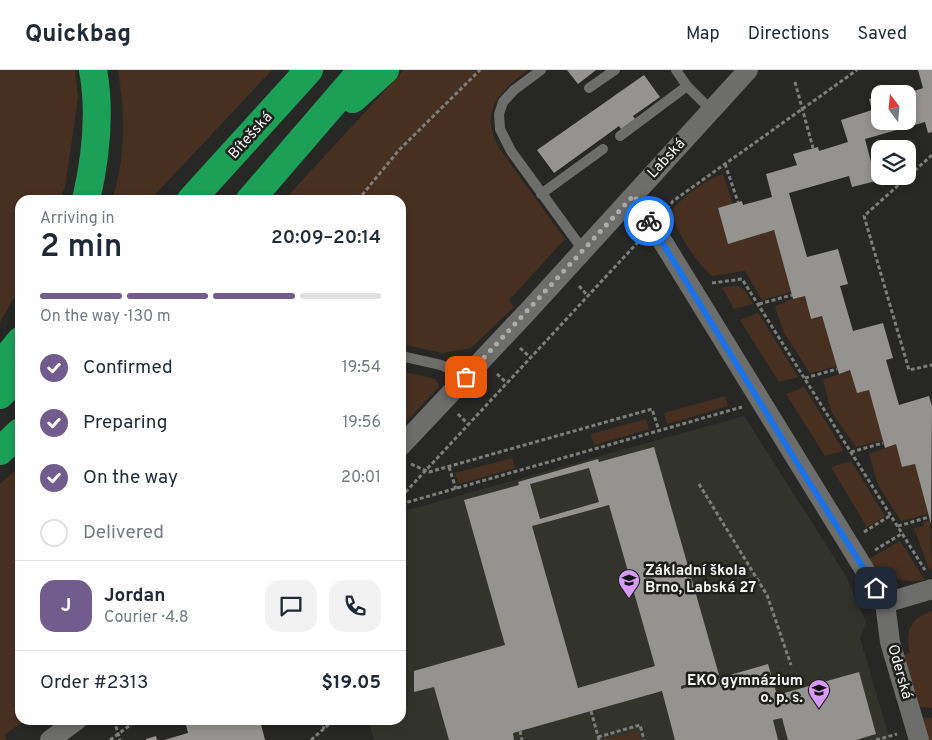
<!DOCTYPE html>
<meta charset="utf-8">
<style>
body{margin:0;font-family:Overpass,sans-serif;background:#f2f2f3;color:#1f2937;height:100vh;display:flex;flex-direction:column;font-size:19px;white-space:nowrap}
*{box-sizing:border-box;margin:0}
p{font-size:16px;color:#747a83}
.icon{flex:none;width:28px;height:28px;fill:none;stroke:currentColor;stroke-width:2;stroke-linecap:round;stroke-linejoin:round}
.map{position:relative;flex:1;overflow:hidden}
.details{position:absolute;left:15px;top:125px;width:391px;height:530px;display:flex;flex-direction:column;background:#fff;border-radius:15px;box-shadow:0 2px 8px #0003}
.details>*{flex:none}
.needle{width:32px;rotate:344deg}
.controls{position:absolute;left:871px;top:15px;display:grid;gap:10px}
.controls a{display:grid;place-items:center;width:45px;height:45px;border-radius:10px;background:#fff;box-shadow:0 2px 8px #0003;font-size:25px}
.pin{position:absolute;display:grid;place-items:center;width:42px;height:42px;color:#fff;margin:-21px;border-radius:10px;box-shadow:0 2px 8px #0006}
.courier{position:absolute;display:grid;place-items:center;width:50px;height:50px;margin:-25px;border:4px solid #1a73e8;border-radius:50%;background:#fff;color:#222;box-shadow:0 1px 6px #0007}
.headline em{font-style:normal;font-weight:600}
.headline div{display:flex;flex-direction:column-reverse}
.headline{display:flex;align-items:center;justify-content:space-between;height:85px;padding:0 25px}
h1{font-size:32px;font-weight:600;line-height:38px}
.bar{display:grid;grid-template-columns:repeat(4,1fr);gap:8px 5px;align-content:center;height:60px;padding:0 25px}
.bar i{height:6px;border-radius:4px;background:#e0e1e3}
.bar .current{background:#725c8e}
.bar p{grid-column:span 4}
.line{display:flex;align-items:center;gap:12px;padding:0 25px;border-top:1px solid #e0e1e3}
.line div{flex:1}
.round{display:grid;place-items:center;flex:none;width:52px;height:52px;border-radius:15px;background:#f2f2f3}
ol{padding:0 25px;list-style:none}
li{display:flex;align-items:center;gap:15px;height:55px}
li p{margin-inline-start:auto}
li .icon{padding:5px;border-radius:50%;background:#725c8e;color:#fff;stroke-width:4}
li:last-child{color:#747a83}
li i{width:28px;height:28px;border:2px solid #e0e1e3;border-radius:50%}
header{display:flex;align-items:center;gap:30px;box-sizing:border-box;height:70px;padding:0 25px;background:#fff;border-bottom:1px solid #e0e1e3}
header strong{font-size:24px}
nav{display:flex;gap:28px;margin-inline-start:auto;font-size:18px}
.map>svg:first-child{display:block}
.built{fill:#32342c}
.green{fill:#483021}
.building{fill:#949390;fill-rule:evenodd}
.lines{fill:none;stroke-linecap:round;stroke-linejoin:round}
.path{stroke:#7d7e7b;stroke-width:3;stroke-dasharray:4 2.5;stroke-linecap:butt}
.lane{stroke:#6d6e6b;stroke-width:10}
.street{stroke:#6d6e6b;stroke-width:20}
.highway{stroke:#1ca057;stroke-width:28}
.done{stroke:#acadab;stroke-width:5;stroke-dasharray:0 9}
.route{stroke:#1a73e8;stroke-width:6}
.labels{text-anchor:middle;dominant-baseline:central;stroke-width:5;stroke-linejoin:round;paint-order:stroke}
.street-label{font-size:15px;fill:#f4f5f3;stroke:#1e1e1c}
.poi-label{font-size:15px;font-weight:bold;fill:#f4f5f3;stroke:#1e1e1c;text-anchor:start}
</style>
<header>
<strong>Quickbag</strong>
<nav><a>Map</a><a>Directions</a><a>Saved</a></nav>
</header>
<div class="map">
<svg width="932" height="670" viewBox="0 0 932 670">
<rect width="100%" height="100%" fill="#272825"/>
<polygon class="built" points="744,346 846,506 866,552 860,568 890,670 374,670 369,653 379,650 401,650 401,642 405,641 401,626 401,442"/>
<g class="green">
<polygon points="0,0 75,0 78,28 65,117 59,130 20,130 20,217 0,252"/>
<path d="M118,0H272L150,130H112C126,88 125,44 118,0Z"/>
<path d="M404,0H528C499,22 479,40 499,78L565,169L509,230L514,237L471,278L442,283L401,274V130H284Z"/>
<path d="M723,104L733,134L718,138L728,173L774,160L791,222L762,230L745,201L712,206C697,193 675,161 671,141C683,126 705,110 723,104Z"/>
<polygon points="738,216 744,219 753,234 734,239 722,217"/>
<polygon points="805,226 811,249 822,246 837,296 810,303 784,263 775,236 785,233 785,231"/>
<polygon points="758,243 798,307 779,312 740,250"/>
<polygon points="850,300 857,323 869,320 883,370 856,377 831,341 823,310"/>
<polygon points="401,301 435,309 439,314 439,317 401,357"/>
<polygon points="804,317 844,381 825,386 786,324"/>
<polygon points="725,326 728,336 667,354 664,343"/>
<polygon points="646,349 649,359 594,375 591,364"/>
<polygon points="896,374 902,397 915,394 928,444 901,451 878,415 869,384"/>
<polygon points="512,388 515,398 459,414 455,403"/>
<polygon points="851,391 885,446 867,457 831,397"/>
<polygon points="20,396 20,650 26,650 4,665 7,670 0,670 0,414"/>
<polygon points="930,450 932,498 929,499 914,458 924,456 923,452"/>
<path d="M900,471L925,510C901,513 885,509 869,489Z"/>
<path d="M932,541V638L915,636L900,586L910,583C905,561 910,548 932,541Z"/>
<polygon points="918,647 932,648 932,670 925,670"/>
<polygon points="638,660 641,670 604,670 604,669"/>
</g>
<g class="building">
<polygon points="567,0 596,0 578,14"/>
<polygon points="918,0 932,0 932,62 928,63 925,52 865,69 876,111 852,117 849,106 789,123 807,187 838,179 848,214 840,216 853,261 883,253 893,288 886,290 899,335 929,326 932,336 931,454 915,394 902,397 896,374 885,378 869,320 857,323 850,300 839,304 822,246 811,249 805,226 793,229 774,160 728,174 718,138 742,131 743,135 772,127 766,104 797,95 793,84 818,77 819,81 848,72 841,50 872,40 869,29 880,26 880,51 908,51 908,23 923,18"/>
<polygon points="644,5 660,27 633,46 635,49 621,59 619,56 554,103 537,80"/>
<path d="M654,377L719,605L681,616V619L768,594L777,625L859,602L876,664L856,670H788L782,648L773,650L778,670H675L662,621L513,663L514,670H449L434,617L414,622V601L505,575L464,430L519,415L518,412L598,389L599,392ZM589,398L599,432L540,449L530,414ZM609,435L655,596L578,618L532,456Z"/>
<polygon points="190,650 260,650 265,670 164,670 188,663 185,651"/>
<polygon points="156,666 157,670 146,670 146,669"/>
</g>
<g class="lines">
<g class="path">
<polyline points="795,12 813,78"/>
<polyline points="886,18 887,24"/>
<polyline points="932,85 864,146 909,300 932,295"/>
<polyline points="725,94 738,132"/>
<polyline points="358,130 399,80 480,0"/>
<polyline points="667,139 673,131 857,0"/>
<polyline points="712,213 742,209 925,500"/>
<polyline points="579,216 587,225"/>
<polyline points="759,234 792,225"/>
<polyline points="520,278 530,287"/>
<polyline points="497,304 507,313"/>
<polyline points="805,308 837,299"/>
<polyline points="458,344 469,355"/>
<polyline points="851,382 883,373"/>
<polyline points="411,394 429,402 652,339 659,361"/>
<polyline points="449,397 456,419"/>
<polyline points="699,414 767,525 791,595"/>
<polyline points="401,427 639,171"/>
<polyline points="401,434 742,337"/>
<polyline points="898,456 929,447"/>
<polyline points="864,462 891,445"/>
<polyline points="875,480 903,463"/>
<polyline points="591,641 599,670"/>
<polyline points="114,650 120,670"/>
<polyline points="321,650 324,659"/>
<polyline points="520,661 522,670"/>
<polyline points="598,667 640,655 644,670"/>
<polyline points="110,670 137,650"/>
<polyline points="311,670 334,650"/>
<polyline points="876,670 897,664"/>
</g>
<g class="lane">
<polyline points="541,0 514,20 503,32 499,44 500,59 511,81 583,180"/>
<polyline points="676,0 687,16 711,40"/>
<polyline points="589,18 615,0"/>
<polyline points="620,66 687,16"/>
<polyline points="541,124 603,79"/>
<polyline points="401,286 441,295 466,307"/>
</g>
<g class="street">
<polyline points="634,125 885,533 890,572 919,670"/>
<polyline points="401,376 529,240 748,0"/>
<polyline points="885,533 932,519"/>
<polyline points="50,670 77,650"/>
</g>
<g class="highway">
<polyline points="353,29 385,0"/>
<path d="M86,130C96,87 101,44 93,0"/>
<polyline points="191,130 309,0"/>
<polyline points="250,130 362,0"/>
<polyline points="0,296 20,271"/>
<polyline points="0,325 20,305"/>
<polyline points="0,381 20,362"/>
</g>
</g>
<g class="lines">
<polyline class="done" points="466,307 634,125 649,151"/>
<polyline class="route" points="649,151 802,401 876,518"/>
</g>
<defs>
<g id="school-pin" transform="scale(1.125)"><path d="M0 17L-7.5 6A9.5 9.5 0 1 1 7.5 6Z" fill="#d89af8" stroke="#1e1e1c"/><path d="M0-5L7-2L0 1L-7-2ZM-4 1L0 2.5L4 1V4Q0 6-4 4Z" fill="#111"/></g>
</defs>
<g fill-rule="evenodd">
<use href="#school-pin" x="629" y="510"/>
<use href="#school-pin" x="819" y="620"/>
</g>
<g class="labels">
<g class="street-label">
<text transform="translate(251 66) rotate(-48)">Bítešská</text>
<text transform="translate(667 89) rotate(-47)">Labská</text>
<text transform="translate(899 602) rotate(74)">Oderská</text>
</g>
<g class="poi-label">
<text x="645" y="501">Základní škola<tspan x="645" dy="17">Brno, Labská 27</tspan></text>
<text x="803" y="611" text-anchor="end">EKO gymnázium<tspan x="803" dy="17">o. p. s.</tspan></text>
</g>
</g>
</svg>
<div class="controls">
<a><svg class="needle" viewBox="-14 -14 28 28"><path d="M0-13l5 13h-10z" fill="#e53935"/><path d="M0 13l5-13h-10z" fill="#747a83"/></svg></a>
<a><svg class="icon" aria-label="layers" viewBox="0 0 24 24"><path d="M12 4l9 5-9 5-9-5zM3 14l9 5 9-5"/></svg></a>
</div>
<div class="pin" style="left:466px;top:307px;background:#ea580c"><svg class="icon" aria-label="bag" viewBox="0 0 24 24"><path d="M5 8h14l-1 12H6zM9 8a3 3 0 0 1 6 0"/></svg></div>
<div class="pin" style="left:876px;top:518px;background:#1f2937"><svg class="icon" aria-label="home" viewBox="0 0 24 24"><path d="M3 11l9-7 9 7M6 9v11h12V9"/></svg></div>
<div class="courier" style="left:649px;top:151px"><svg class="icon" aria-label="bike" viewBox="0 0 24 24"><circle cx="6" cy="16" r="4"/><circle cx="18" cy="16" r="4"/><path d="M6 16l4-8h5l3 8M10 8l3 8H6M13 5h3"/></svg></div>
<section class="details">
<div class="headline"><div><h1>2 min</h1><p>Arriving in</p></div><em>20:09–20:14</em></div>
<div class="bar"><i class="current"></i><i class="current"></i><i class="current"></i><i></i><p>On the way · 130 m</p></div>
<ol>
<li><svg class="icon" aria-label="check" viewBox="0 0 24 24"><path d="M5 12l5 5 9-10"/></svg>Confirmed<p>19:54</p></li>
<li><svg class="icon" aria-label="check" viewBox="0 0 24 24"><path d="M5 12l5 5 9-10"/></svg>Preparing<p>19:56</p></li>
<li><svg class="icon" aria-label="check" viewBox="0 0 24 24"><path d="M5 12l5 5 9-10"/></svg>On the way<p>20:01</p></li>
<li><i></i>Delivered</li>
</ol>
<div class="line" style="height:90px"><b class="round" style="background:#725c8e;color:#fff">J</b><div><b>Jordan</b><p>Courier · 4.8</p></div><a class="round"><svg class="icon" aria-label="chat" viewBox="0 0 24 24"><path d="M4 5h16v11H9l-5 4z"/></svg></a><a class="round"><svg class="icon" aria-label="phone" viewBox="0 0 24 24"><path d="M5 4h4l2 5-3 2q2 4 5 5l2-3 5 2v4C11 20 4 13 5 4z"/></svg></a></div>
<div class="line" style="height:65px"><div>Order #2313</div><b>$19.05</b></div>
</section>
</div>
